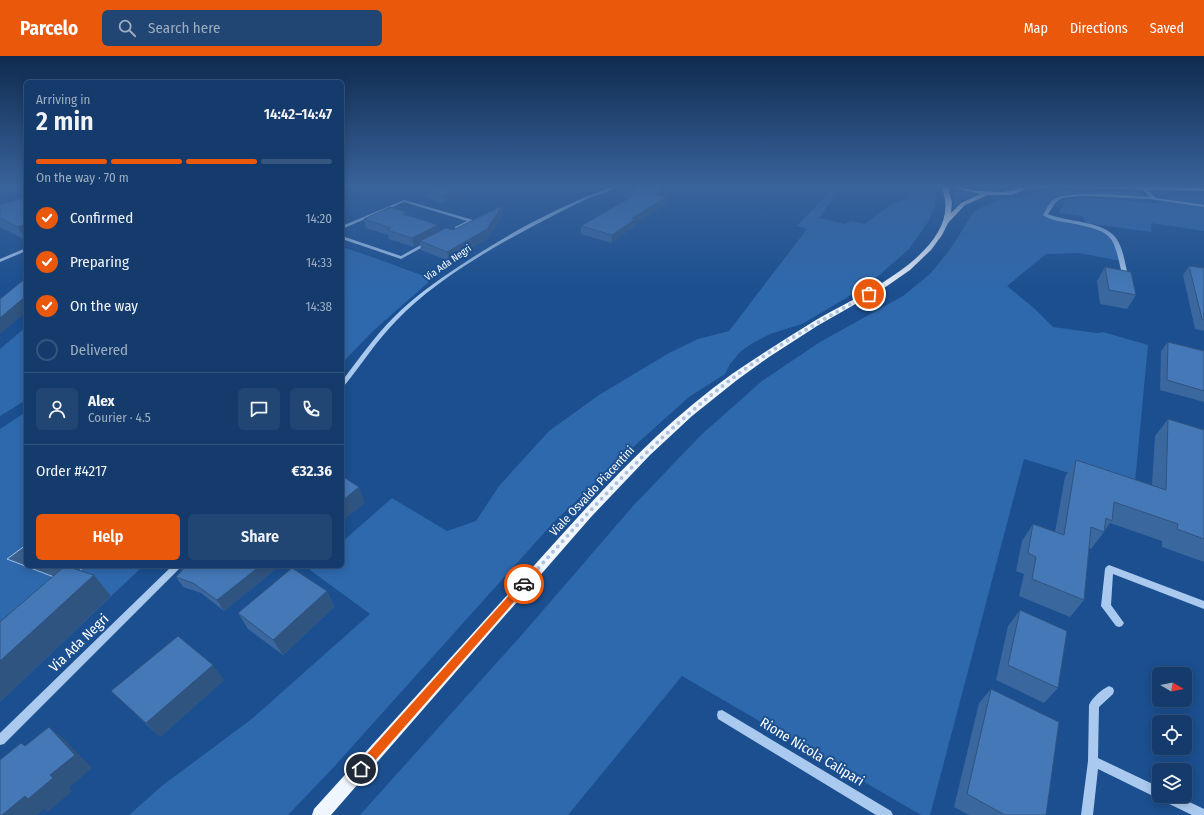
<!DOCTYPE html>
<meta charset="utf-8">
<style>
body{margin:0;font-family:"Fira Sans Condensed",sans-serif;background:#214673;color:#f1f3f6;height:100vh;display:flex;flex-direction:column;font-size:15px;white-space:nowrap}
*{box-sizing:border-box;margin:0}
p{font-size:13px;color:#9dadc1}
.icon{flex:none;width:22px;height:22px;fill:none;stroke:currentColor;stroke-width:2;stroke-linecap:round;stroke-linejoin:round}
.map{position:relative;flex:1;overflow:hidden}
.side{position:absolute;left:24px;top:24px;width:320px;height:488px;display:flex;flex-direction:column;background:#143b6b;border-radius:6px;box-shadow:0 2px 10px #0003,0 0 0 1px #33557e}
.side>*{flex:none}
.needle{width:26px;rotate:100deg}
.buttons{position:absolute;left:1152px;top:611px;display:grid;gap:8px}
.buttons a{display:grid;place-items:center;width:40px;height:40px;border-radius:6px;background:#143b6b;box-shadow:0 2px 10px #0003,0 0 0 1px #33557e;font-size:20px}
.pin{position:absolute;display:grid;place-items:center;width:34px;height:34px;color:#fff;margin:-17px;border:2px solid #fff;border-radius:50%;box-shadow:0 1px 4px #0007}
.courier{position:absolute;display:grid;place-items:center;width:40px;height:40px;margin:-20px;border:3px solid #ea580c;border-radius:50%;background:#fff;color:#222;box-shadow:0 1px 5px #0007}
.head em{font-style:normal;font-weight:600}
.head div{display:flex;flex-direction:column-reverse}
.head{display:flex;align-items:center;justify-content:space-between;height:68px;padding:0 12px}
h1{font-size:26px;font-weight:600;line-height:30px}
.bar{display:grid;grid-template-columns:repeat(4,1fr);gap:6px 4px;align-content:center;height:48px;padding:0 12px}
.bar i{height:5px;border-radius:3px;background:#33557e}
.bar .selected{background:#ea580c}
.bar p{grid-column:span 4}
.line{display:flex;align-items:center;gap:10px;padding:0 12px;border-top:1px solid #33557e}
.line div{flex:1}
.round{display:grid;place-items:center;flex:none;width:42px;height:42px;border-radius:6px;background:#214673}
ol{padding:0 12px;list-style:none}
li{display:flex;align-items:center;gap:12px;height:44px}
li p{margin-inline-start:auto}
li .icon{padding:4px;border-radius:50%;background:#ea580c;color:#fff;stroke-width:4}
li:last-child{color:#9dadc1}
li i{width:22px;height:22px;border:2px solid #33557e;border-radius:50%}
.primary-button{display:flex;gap:8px;margin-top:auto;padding:8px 12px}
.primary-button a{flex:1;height:46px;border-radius:6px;background:#ea580c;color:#fff;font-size:16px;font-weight:600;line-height:46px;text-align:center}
.primary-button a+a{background:#214673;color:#f1f3f6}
header{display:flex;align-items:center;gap:24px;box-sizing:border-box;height:56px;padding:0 20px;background:#ea580c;color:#fff}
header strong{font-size:19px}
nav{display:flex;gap:22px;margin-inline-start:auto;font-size:14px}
.search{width:280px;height:36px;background:#214673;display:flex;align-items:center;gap:10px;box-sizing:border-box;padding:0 14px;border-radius:6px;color:#9dadc1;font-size:15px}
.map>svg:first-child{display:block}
.green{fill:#2e69ad}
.water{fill:#3c6290;stroke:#9cc4f0}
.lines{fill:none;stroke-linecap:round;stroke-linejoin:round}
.minor{fill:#a9c9ee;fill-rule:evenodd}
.major{fill:#f0f6ff;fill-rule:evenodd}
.wall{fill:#3a679d}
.shaded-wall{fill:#305480}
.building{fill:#4478b7;stroke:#305480}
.route{fill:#ea580c}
.done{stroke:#afc1d8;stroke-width:4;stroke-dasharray:0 7.2}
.labels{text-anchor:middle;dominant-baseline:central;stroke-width:4;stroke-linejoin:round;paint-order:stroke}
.far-street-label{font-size:10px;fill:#fff;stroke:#1b4f8f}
.street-label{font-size:12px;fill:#fff;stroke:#1b4f8f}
.near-street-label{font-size:14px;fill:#fff;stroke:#1b4f8f}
</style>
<header>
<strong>Parcelo</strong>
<div class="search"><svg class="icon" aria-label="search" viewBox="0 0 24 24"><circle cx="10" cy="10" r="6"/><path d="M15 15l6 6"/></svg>Search here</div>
<nav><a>Map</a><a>Directions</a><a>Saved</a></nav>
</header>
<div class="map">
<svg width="1204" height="759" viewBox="0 0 1204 759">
<rect width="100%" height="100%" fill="#1b4f8f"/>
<g class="green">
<polygon points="882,130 916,130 936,135 935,150 928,166 909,193 868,229 802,268 770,278 751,288 740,296 730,308 725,318 689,341 631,393 553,467 332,713 288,759 129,759 163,729 253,662 370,558 310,514 314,510 342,510 342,486 392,442 447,475 476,465 499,430 549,375 599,339 669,297 698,283 729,275 807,173 797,170 834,131 840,133 819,162 845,168 850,165 865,168 890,149 907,142 912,135"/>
<polygon points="961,130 1016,130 996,134"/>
<polygon points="952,133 976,138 962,144 953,152 955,140"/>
<path d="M1066,133L1139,135L1147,143C1130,142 1066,134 1054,145C1051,148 1048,154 1046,158L1108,175L1121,205L1079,197L1046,198L1007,230L1035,253L1053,271L1097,277L1103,276L1148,289L1134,437L1024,403L930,759H921L682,620L568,759H360L527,573L633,450L701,379L762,325L820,286L903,240L930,218L949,195L973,157L980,152L1002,143L1027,141L1044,135Z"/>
<polygon points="1169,139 1204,139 1204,175 1151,167 1151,176 1086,167 1082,160 1059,157 1065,144 1081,141 1159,147 1167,142"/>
<polygon points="342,191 375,202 432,223 373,275 342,307"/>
<polygon points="26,271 26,344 0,360 0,293"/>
<polygon points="26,356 26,510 143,510 0,646 0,373"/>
</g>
<polygon class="water" points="26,489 26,510 85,510 67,526 7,503"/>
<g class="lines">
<g class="minor">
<path d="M614,130H619C611,135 600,138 591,141C575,148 560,156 545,164C496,189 435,224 397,264C377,284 362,308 344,330L342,331V325C359,303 374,281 394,261C413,242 435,226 458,211C507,178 559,150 614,130Z"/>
<path d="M1142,131H1144L1156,142L1204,149V151L1150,143L1082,140L1062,142L1056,146L1048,158C1067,166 1104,165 1116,182C1124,193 1125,210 1129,223L1128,224L1126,225L1123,223C1113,179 1116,176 1070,167C1061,166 1050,164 1043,159C1046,154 1049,147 1053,144C1067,133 1131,140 1150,141L1142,133Z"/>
<polygon points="404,144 473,164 473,165 459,173 455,173 455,171 467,165 404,146 342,173 342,170"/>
<polygon points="342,180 401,200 426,186 430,187 401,203 342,183"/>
<polygon points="26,192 26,195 0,206 0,203"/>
<polygon points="1109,509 1204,545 1204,553 1113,518 1111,549 1124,567 1122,570 1119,571 1116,570 1101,550 1105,513 1106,511"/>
<polygon points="172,510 182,510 4,688 0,689 0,677"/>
<path d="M1109,630L1113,632L1114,635L1113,638L1099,651L1098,702L1159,731V740H1177L1204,753V759H1192L1161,744L1160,742L1155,741L1098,713L1093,759H1081L1088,705L1089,649C1092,642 1102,633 1109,630Z"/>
<polygon points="722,654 891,755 893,759 876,759 718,663 717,659 718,655"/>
</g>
<g class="major">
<path d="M941,130H955L978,135L1001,136L1011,135L1024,130H1049L1046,132L1027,133L1011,139H988L965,149L948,167L942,179L931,194L910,214L887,230L817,270L769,301L737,324L692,360L650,399L591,461L331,759H312L314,753C383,677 452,600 521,524C587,451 652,375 732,318C760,299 788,281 816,264C857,240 969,193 941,130ZM948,131L980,138L961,147L951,157L952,146Z"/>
<polygon points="1064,130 1204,131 1204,135 1067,132"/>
</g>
</g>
<g class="wall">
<polygon points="642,130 678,130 678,131 664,140 666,148 635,168 634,171 611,187 581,178 581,170 626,144 627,138"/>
<polygon points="423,133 464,137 444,147 425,141"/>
<polygon points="26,141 26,184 0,171 0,149"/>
<polygon points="502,150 503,158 488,182 449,205 421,194 420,188 414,191 389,183 388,179 366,172 364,163 407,156 408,160 438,169 439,175 453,174"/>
<polygon points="1189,210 1204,212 1204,275 1195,273 1183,219"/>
<polygon points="1105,211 1136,239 1127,253 1100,248 1097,225"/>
<polygon points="1168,286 1204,295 1204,346 1160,334 1161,295"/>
<polygon points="1168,363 1204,374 1204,506 1162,491 1162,485 1110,467 1105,474 1104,476 1091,493 1089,492 1084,544 1070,561 1019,540 1024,518 1016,515 1022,485 1033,468 1055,476 1065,421 1076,404 1152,429 1155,380"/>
<polygon points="186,510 276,510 277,512 224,555 201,537 183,531 176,521"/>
<polygon points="327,535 334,551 283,599 248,573 238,557"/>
<polygon points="1020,554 1058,632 1044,647 996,624 1008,570"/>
<polygon points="224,624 160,681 111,635"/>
<polygon points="991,633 1046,759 969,759 954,751 979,647"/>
</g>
<g class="shaded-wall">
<polygon points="462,130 463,130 464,137 444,147 443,139"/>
<polygon points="669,130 678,130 678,131 656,145 656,138"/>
<polygon points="667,141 666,148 635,168 634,171 611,187 612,179 632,162"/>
<polygon points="502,150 503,158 488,182 449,205 447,196"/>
<polygon points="407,156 409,165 403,158"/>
<polygon points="26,168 26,184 18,171"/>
<polygon points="438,169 439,178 420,185 420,188 414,191 412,182"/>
<polygon points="26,240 26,256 0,278 0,262"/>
<polygon points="359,431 365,447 342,465 342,445"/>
<polygon points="260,510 276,510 277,512 224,555 217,544"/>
<polygon points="94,519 111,540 0,646 0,605"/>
<polygon points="327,535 334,551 283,599 273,584"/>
<polygon points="213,609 224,624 160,681 146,667"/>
<polygon points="49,671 66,685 92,712 69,732 72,735 48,756 44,753 37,759 2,759 50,719"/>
</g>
<g class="building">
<polygon points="431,130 462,130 443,139 423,133"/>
<polygon points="642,130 669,130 656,138 667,141 632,162 635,163 612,179 581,170 633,140 627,138"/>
<polygon points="26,141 26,168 18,171 0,162 0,149"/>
<polygon points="502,150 487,173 447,196 420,185 446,172 453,174"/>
<polygon points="390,151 407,156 403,158 438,169 412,182 387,174 391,172 364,163"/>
<polygon points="1189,210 1204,212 1204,264 1202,263"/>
<polygon points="1105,211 1131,216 1136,239 1109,234"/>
<polygon points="26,222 26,240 0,262 0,243"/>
<polygon points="1168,286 1204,295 1204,335 1167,324"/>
<polygon points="1168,363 1204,374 1204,483 1177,473 1178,468 1114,446 1112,465 1106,462 1104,476 1091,471 1084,544 1032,523 1036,501 1028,497 1033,468 1064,479 1076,404 1166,434"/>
<polygon points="342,420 359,431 342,445"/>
<polygon points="65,510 94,519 0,605 0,566"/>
<polygon points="186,510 260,510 217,544 193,527 176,521"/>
<polygon points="292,512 327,535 273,584 238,557"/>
<polygon points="1020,554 1067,575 1058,632 1008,609"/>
<polygon points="178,580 213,609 146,667 111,635"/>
<polygon points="991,633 1059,666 1046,759 1005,759 967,738"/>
<polygon points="49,671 75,699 50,719 53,722 28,743 25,740 2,759 0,759 0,704 21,687 25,690"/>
</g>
<linearGradient id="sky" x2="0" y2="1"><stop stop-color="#0f2b4f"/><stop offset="0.55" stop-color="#39639b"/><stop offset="1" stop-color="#39639b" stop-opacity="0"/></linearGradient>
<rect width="1204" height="236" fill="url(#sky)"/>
<polygon class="route" points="524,525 528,528 527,531 365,716 361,718 357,716 356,713 357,709 521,526"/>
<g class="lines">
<path class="done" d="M524,528C588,457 650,386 725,328C770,293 820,265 869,238"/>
</g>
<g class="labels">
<g class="far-street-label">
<text transform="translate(448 207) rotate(-35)">Via Ada Negri</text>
</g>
<g class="street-label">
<text transform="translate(592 435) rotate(-47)">Viale Osvaldo Piacentini</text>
</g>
<g class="near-street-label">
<text transform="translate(79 587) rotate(-44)">Via Ada Negri</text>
<text transform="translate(812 696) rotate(31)">Rione Nicola Calipari</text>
</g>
</g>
</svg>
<div class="buttons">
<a><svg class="needle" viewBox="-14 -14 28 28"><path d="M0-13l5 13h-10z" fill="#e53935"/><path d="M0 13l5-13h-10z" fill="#9dadc1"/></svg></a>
<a><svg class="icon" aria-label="locate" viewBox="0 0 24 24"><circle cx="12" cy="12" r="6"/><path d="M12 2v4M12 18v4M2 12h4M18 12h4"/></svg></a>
<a><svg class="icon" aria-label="layers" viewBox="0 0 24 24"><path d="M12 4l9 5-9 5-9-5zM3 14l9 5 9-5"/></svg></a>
</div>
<div class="pin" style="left:869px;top:238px;background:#ea580c"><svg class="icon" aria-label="bag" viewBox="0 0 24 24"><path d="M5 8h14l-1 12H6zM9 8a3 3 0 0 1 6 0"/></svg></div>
<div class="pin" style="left:361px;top:713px;background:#1f2937"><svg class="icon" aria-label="home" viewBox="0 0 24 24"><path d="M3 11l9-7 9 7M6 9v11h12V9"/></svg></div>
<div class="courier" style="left:524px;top:528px"><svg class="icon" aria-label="car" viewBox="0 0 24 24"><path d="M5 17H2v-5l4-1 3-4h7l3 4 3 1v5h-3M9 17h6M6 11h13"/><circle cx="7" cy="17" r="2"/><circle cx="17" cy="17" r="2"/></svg></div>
<section class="side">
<div class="head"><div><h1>2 min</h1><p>Arriving in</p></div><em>14:42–14:47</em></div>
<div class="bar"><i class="selected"></i><i class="selected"></i><i class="selected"></i><i></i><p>On the way · 70 m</p></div>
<ol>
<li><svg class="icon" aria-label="check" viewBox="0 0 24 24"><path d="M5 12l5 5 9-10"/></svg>Confirmed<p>14:20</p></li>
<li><svg class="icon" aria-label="check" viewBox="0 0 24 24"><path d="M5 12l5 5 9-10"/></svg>Preparing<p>14:33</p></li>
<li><svg class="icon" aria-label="check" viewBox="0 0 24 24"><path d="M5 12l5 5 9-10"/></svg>On the way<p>14:38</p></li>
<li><i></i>Delivered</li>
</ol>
<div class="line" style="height:72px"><a class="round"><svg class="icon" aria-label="person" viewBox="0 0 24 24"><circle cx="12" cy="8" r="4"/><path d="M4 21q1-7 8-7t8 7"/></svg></a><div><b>Alex</b><p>Courier · 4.5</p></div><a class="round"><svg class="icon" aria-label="chat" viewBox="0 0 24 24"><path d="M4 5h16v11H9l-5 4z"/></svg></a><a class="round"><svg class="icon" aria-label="phone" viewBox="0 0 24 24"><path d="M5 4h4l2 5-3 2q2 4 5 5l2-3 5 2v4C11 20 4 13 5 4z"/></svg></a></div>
<div class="line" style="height:52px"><div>Order #4217</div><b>€32.36</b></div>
<div class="primary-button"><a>Help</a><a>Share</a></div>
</section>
</div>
